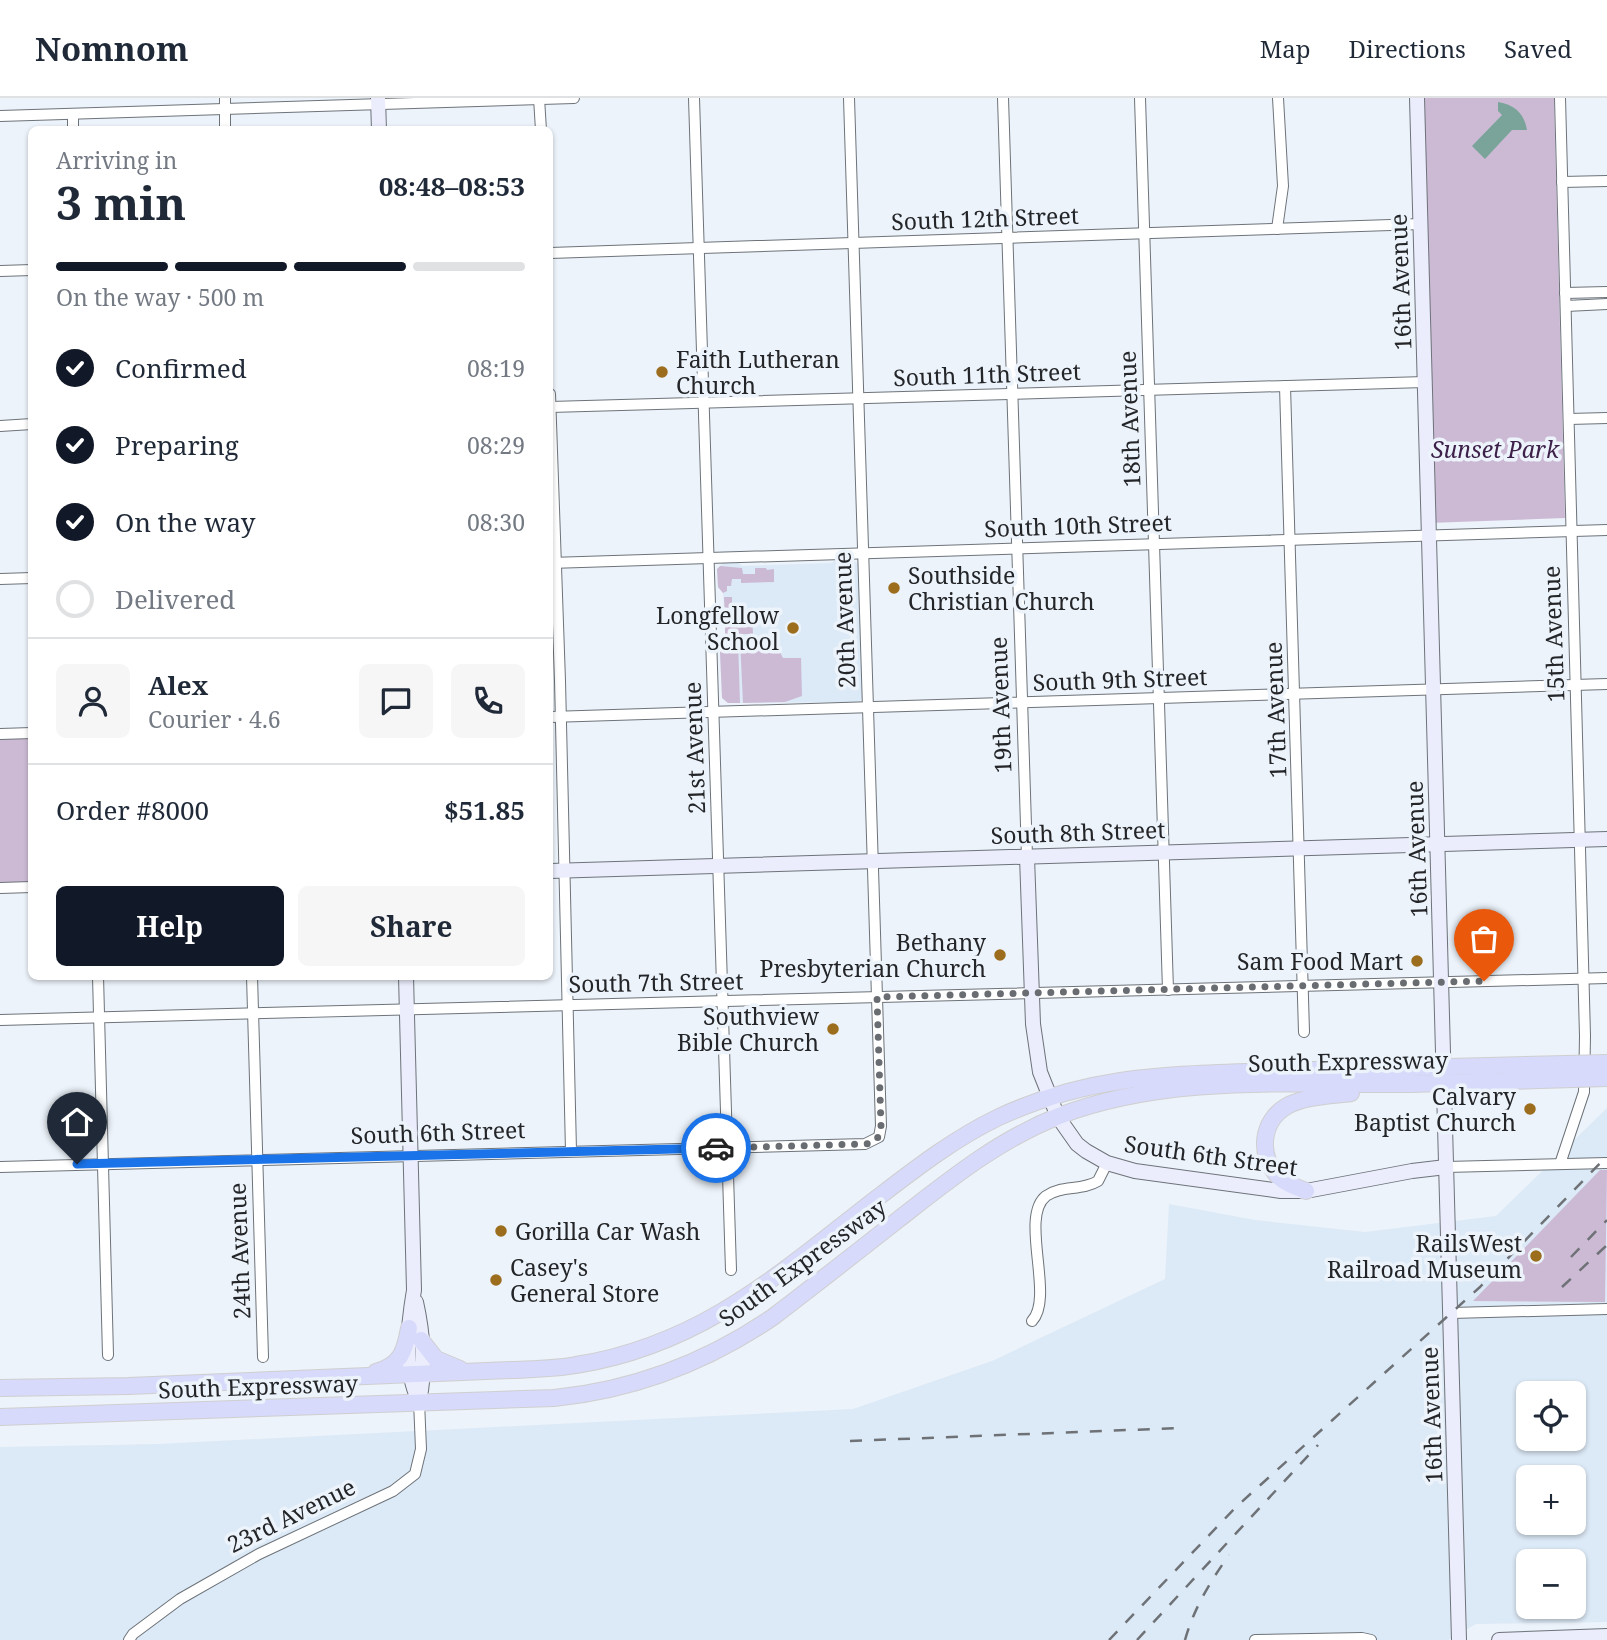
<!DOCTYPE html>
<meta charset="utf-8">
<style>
body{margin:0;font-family:"Noto Serif",serif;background:#f6f6f7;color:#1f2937;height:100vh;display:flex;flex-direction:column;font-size:26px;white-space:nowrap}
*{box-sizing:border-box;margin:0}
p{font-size:23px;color:#747a83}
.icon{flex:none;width:38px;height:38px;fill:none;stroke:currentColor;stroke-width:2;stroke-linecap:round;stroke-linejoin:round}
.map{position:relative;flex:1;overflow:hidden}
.details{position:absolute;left:28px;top:28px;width:525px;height:854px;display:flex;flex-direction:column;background:#fff;border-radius:10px;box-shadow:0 2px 5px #0004}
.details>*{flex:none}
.buttons{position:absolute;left:1516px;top:1283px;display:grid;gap:14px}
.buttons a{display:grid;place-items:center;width:70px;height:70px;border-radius:10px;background:#fff;box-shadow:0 2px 5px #0004;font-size:35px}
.pin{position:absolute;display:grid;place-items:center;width:60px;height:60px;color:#fff;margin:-72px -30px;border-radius:50% 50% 50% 0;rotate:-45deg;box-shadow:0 0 7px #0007}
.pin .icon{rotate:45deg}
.courier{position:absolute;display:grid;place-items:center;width:70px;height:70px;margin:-35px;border:5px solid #1a73e8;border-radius:50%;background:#fff;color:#222;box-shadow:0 2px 9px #0007}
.headline em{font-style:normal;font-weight:700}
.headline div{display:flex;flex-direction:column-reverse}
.headline{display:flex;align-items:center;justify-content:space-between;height:119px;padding:0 28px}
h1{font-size:46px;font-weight:700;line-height:52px}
.bar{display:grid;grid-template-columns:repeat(4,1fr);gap:10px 7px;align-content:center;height:84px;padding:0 28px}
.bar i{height:9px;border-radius:5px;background:#e0e1e3}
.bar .on{background:#111827}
.bar p{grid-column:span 4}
.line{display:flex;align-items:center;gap:18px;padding:0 28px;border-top:2px solid #e0e1e3}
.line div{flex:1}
.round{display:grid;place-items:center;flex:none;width:74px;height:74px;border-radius:10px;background:#f6f6f7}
ol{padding:0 28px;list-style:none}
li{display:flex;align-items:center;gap:21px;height:77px}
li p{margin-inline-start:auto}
li .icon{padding:7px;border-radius:50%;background:#111827;color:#fff;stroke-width:4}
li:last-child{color:#747a83}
li i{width:38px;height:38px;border:4px solid #e0e1e3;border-radius:50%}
.cta{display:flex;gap:14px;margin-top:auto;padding:14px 28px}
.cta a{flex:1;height:80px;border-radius:10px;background:#111827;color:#fff;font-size:28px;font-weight:700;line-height:80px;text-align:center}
.cta a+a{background:#f6f6f7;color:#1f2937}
header{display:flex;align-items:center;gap:42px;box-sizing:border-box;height:98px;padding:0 35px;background:#fff;border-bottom:2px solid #e0e1e3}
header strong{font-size:33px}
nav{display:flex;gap:38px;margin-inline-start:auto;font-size:24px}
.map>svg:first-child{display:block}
.built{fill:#dce9f6;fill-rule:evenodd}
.green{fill:#ccbad5}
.water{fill:#7aa49a}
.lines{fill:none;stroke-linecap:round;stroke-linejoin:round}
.street-casing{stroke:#6d7379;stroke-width:12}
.secondary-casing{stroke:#6d7379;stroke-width:16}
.primary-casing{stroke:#cfcfd0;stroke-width:18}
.street{stroke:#fff;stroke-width:10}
.secondary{stroke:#ebecfc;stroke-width:14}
.primary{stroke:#d7dafa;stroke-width:16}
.rail{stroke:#6e7276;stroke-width:2.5;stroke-dasharray:12 12;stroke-linecap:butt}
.primary-bridge-casing{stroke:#cfcfd0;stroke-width:18;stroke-linecap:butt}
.primary-bridge{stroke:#d7dafa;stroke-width:16}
.done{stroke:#696d72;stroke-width:7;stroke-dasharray:0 12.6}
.route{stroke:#1a73e8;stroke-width:9}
.poi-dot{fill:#9b6d1d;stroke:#ecf3fa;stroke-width:2.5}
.labels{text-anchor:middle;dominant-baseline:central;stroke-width:7;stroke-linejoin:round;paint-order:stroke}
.street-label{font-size:23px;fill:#232528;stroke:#ecf3fa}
.poi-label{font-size:23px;fill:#232528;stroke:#ecf3fa;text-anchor:end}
.park-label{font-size:23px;font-style:italic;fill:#3e214a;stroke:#ecf3fa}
</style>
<header>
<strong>Nomnom</strong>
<nav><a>Map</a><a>Directions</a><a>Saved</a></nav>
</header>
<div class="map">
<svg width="1607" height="1542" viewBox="0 0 1607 1542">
<rect width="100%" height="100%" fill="#ecf3fa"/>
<g class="built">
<polygon points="836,461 851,461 859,467 863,599 861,602 858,604 728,605 722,600 720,554 726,547 726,540 723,495 718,489 717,471 723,465 738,464 742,468 832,465"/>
<path d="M1607,1010V1524L1476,1526L1448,1542H0V1349L159,1346L853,1311L992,1263L1165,1181L1169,1106L1255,1122L1365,1134L1496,1118ZM1528,1295H1573V1340H1528ZM1528,1379H1573V1424H1528ZM1528,1463H1573V1508H1528Z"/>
</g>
<g class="green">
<polygon points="1424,0 1554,0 1565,420 1429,425 1426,293 1432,283"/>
<polygon points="720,468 742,470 743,476 755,476 755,470 766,470 767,472 774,471 774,484 741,485 741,481 732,481 731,488 727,488 727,493 723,495 718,489 717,471"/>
<polygon points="724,499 732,499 732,518 734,520 740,520 742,514 752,514 753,536 725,536 725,524 729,523 729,521 725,521"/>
<polygon points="726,540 738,541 740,605 728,605 722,600 720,554 726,547"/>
<polygon points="742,540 757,540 757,551 760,553 779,552 783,560 801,560 802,598 785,604 743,605 740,542"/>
<polygon points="31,635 31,789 0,790 0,636"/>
<polygon points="1600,1072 1607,1072 1605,1204 1473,1203"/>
</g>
<path class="water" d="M1498,4C1515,7 1524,15 1527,32H1512L1485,61L1472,48L1502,17L1498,13Z"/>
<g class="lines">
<g class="street-casing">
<g id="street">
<polyline points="225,0 225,32"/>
<polyline points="539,0 541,32"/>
<polyline points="694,0 731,1172"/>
<polyline points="1003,0 1027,759"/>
<polyline points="1140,0 1168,892"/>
<polyline points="73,16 73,32"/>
<polyline points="0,18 574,0"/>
<polyline points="1562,84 1607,83"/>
<polyline points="1277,131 1283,88 1278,0"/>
<polyline points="550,155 1421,126"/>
<polyline points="0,173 32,172"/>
<polyline points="1565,195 1607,194"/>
<polyline points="1566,208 1607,206"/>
<polyline points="1285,288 1304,934"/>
<polyline points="550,296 560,583 571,1053"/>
<polyline points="550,309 1425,284"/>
<polyline points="1569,321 1607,320"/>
<polyline points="0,328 32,326"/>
<polyline points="550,465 1607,432"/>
<polyline points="0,481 32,480"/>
<polyline points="550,619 1607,586"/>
<polyline points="0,636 32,635"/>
<polyline points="0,790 32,789"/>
<polyline points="98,878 108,1257"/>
<polyline points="252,878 263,1259"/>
<polyline points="0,922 1607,880"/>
<polyline points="1560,1066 1584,994 1585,938 1560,0"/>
<polyline points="0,1069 865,1046 879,1039 881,1028 849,0"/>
<polyline points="1446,1069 1607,1065"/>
<polyline points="1451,1215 1607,1211"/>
<path d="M1032,1223C1055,1199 1019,1119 1046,1098C1061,1087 1082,1093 1098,1083L1107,1065"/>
<polyline points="129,1542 133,1536 180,1501 259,1456 393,1393 415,1376 421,1351 419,1303"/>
<polyline points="1255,1542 1362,1540 1371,1542"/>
</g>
</g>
<g class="secondary-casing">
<g id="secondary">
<polyline points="378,0 379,32"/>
<polyline points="1417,0 1459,1542"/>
<polyline points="1027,759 1033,926 1040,974 1058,1019 1077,1046 1086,1053 1107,1065 1135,1073 1281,1093 1306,1093 1412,1073 1446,1069"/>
<polyline points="550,773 1607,741"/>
<path d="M406,878L414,1192C408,1228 403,1270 419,1303"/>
<path d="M416,1204C423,1235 426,1273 419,1303"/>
<polyline points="1499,1542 1607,1538"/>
</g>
</g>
<g class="primary-casing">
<g id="primary">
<path d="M1306,1093C1296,1089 1286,1086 1278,1078C1258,1057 1261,1023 1287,1008C1305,998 1330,998 1351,995"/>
<polyline points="421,1242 436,1261 460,1271"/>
<path d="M376,1274C401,1267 405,1253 409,1230"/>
<path d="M0,1290L128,1288L512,1272C533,1271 555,1271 576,1267C697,1248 775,1180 868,1107C910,1075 951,1042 999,1019C1083,980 1157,977 1247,974C1301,972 1356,971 1410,970"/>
<path d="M0,1319L554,1300C634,1292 707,1264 773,1219C815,1187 857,1154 899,1121C949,1082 998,1042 1059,1018C1168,976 1295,987 1411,986"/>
</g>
</g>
<use href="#street" class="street"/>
<use href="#secondary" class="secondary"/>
<use href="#primary" class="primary"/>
<g class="rail">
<polyline points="1571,1159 1607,1122"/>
<polyline points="1562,1189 1607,1147"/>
<polyline points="850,1343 1179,1330"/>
<polyline points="1109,1542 1236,1409 1480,1189 1607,1058"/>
<polyline points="1137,1542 1318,1347"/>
<path d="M1185,1542C1194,1510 1210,1484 1229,1457"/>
</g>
<g class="primary-bridge-casing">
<g id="primary-bridge">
<polyline points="1410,970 1607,965"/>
<polyline points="1411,986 1607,980"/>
</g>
</g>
<use href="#primary-bridge" class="primary-bridge"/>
</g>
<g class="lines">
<path class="done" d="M716,1050L865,1046C877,1045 880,1038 881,1028L877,899L1484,883"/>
<polyline class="route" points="77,1066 716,1050"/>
</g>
<g class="poi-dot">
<circle cx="662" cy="274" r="7"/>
<circle cx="894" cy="490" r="7"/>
<circle cx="793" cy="530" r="7"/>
<circle cx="1000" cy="857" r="7"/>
<circle cx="1417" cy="863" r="7"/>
<circle cx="833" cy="931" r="7"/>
<circle cx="1530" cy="1011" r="7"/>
<circle cx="501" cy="1133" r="7"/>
<circle cx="1536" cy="1158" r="7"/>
<circle cx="496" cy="1182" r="7"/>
</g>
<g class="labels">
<g class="street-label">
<text transform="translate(985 120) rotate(-2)">South 12th Street</text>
<text transform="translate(1400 184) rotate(-92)">16th Avenue</text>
<text transform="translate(987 276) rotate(-2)">South 11th Street</text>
<text transform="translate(1129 321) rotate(-92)">18th Avenue</text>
<text transform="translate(1078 427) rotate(-2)">South 10th Street</text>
<text transform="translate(844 522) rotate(-92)">20th Avenue</text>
<text transform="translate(1553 536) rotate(-92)">15th Avenue</text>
<text transform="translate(1120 581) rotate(-2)">South 9th Street</text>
<text transform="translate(1000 607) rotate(-92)">19th Avenue</text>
<text transform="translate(1275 612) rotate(-92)">17th Avenue</text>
<text transform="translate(694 650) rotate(-92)">21st Avenue</text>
<text transform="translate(1078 734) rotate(-2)">South 8th Street</text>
<text transform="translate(1416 751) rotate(-92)">16th Avenue</text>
<text transform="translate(656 884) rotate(-1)">South 7th Street</text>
<text transform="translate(1348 963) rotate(-1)">South Expressway</text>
<text transform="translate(438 1034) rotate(-2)">South 6th Street</text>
<text transform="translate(1211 1057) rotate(8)">South 6th Street</text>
<text transform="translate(239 1153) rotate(-92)">24th Avenue</text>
<text transform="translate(802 1164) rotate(-36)">South Expressway</text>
<text transform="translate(258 1288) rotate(-2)">South Expressway</text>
<text transform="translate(1431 1317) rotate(-92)">16th Avenue</text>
<text transform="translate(291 1417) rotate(-26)">23rd Avenue</text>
</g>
<g class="poi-label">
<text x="676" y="261" text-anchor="start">Faith Lutheran<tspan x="676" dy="26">Church</tspan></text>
<text x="908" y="477" text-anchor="start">Southside<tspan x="908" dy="26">Christian Church</tspan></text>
<text x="779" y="517">Longfellow<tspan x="779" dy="26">School</tspan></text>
<text x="986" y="844">Bethany<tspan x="986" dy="26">Presbyterian Church</tspan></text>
<text x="1403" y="863">Sam Food Mart</text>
<text x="819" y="918">Southview<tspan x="819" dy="26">Bible Church</tspan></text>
<text x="1516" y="998">Calvary<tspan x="1516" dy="26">Baptist Church</tspan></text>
<text x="515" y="1133" text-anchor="start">Gorilla Car Wash</text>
<text x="1522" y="1145">RailsWest<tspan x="1522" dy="26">Railroad Museum</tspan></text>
<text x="510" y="1169" text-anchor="start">Casey's<tspan x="510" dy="26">General Store</tspan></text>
</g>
<g class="park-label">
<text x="1495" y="351">Sunset Park</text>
</g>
</g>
</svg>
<div class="buttons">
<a><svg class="icon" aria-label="locate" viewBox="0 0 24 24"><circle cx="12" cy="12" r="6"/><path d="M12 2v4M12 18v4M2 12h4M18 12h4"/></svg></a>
<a>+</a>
<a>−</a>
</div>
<div class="pin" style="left:1484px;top:883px;background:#ea580c"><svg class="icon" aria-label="bag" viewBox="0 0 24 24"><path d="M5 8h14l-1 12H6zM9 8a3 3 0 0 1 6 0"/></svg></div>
<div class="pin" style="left:77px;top:1066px;background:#1f2937"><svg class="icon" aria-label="home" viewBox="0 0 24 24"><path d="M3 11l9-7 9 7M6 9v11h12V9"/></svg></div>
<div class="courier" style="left:716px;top:1050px"><svg class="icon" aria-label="car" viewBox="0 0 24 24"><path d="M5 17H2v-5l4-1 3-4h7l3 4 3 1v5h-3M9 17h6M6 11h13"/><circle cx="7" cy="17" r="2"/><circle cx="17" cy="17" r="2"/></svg></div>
<section class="details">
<div class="headline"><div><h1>3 min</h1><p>Arriving in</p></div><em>08:48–08:53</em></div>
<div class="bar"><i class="on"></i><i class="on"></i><i class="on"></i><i></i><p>On the way · 500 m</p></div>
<ol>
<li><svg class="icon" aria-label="check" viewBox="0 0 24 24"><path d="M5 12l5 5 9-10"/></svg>Confirmed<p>08:19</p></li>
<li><svg class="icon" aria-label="check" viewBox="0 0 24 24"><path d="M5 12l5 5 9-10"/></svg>Preparing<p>08:29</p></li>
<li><svg class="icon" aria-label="check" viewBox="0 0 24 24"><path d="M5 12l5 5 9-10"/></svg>On the way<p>08:30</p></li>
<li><i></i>Delivered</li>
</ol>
<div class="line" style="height:126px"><a class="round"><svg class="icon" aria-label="person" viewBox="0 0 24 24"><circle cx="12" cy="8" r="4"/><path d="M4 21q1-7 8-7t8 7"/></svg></a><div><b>Alex</b><p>Courier · 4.6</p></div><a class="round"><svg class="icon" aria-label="chat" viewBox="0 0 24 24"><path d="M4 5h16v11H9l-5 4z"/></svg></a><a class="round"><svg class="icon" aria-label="phone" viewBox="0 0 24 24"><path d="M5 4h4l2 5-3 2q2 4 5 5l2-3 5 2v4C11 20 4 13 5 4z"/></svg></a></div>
<div class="line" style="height:91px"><div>Order #8000</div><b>$51.85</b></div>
<div class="cta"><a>Help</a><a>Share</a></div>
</section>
</div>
